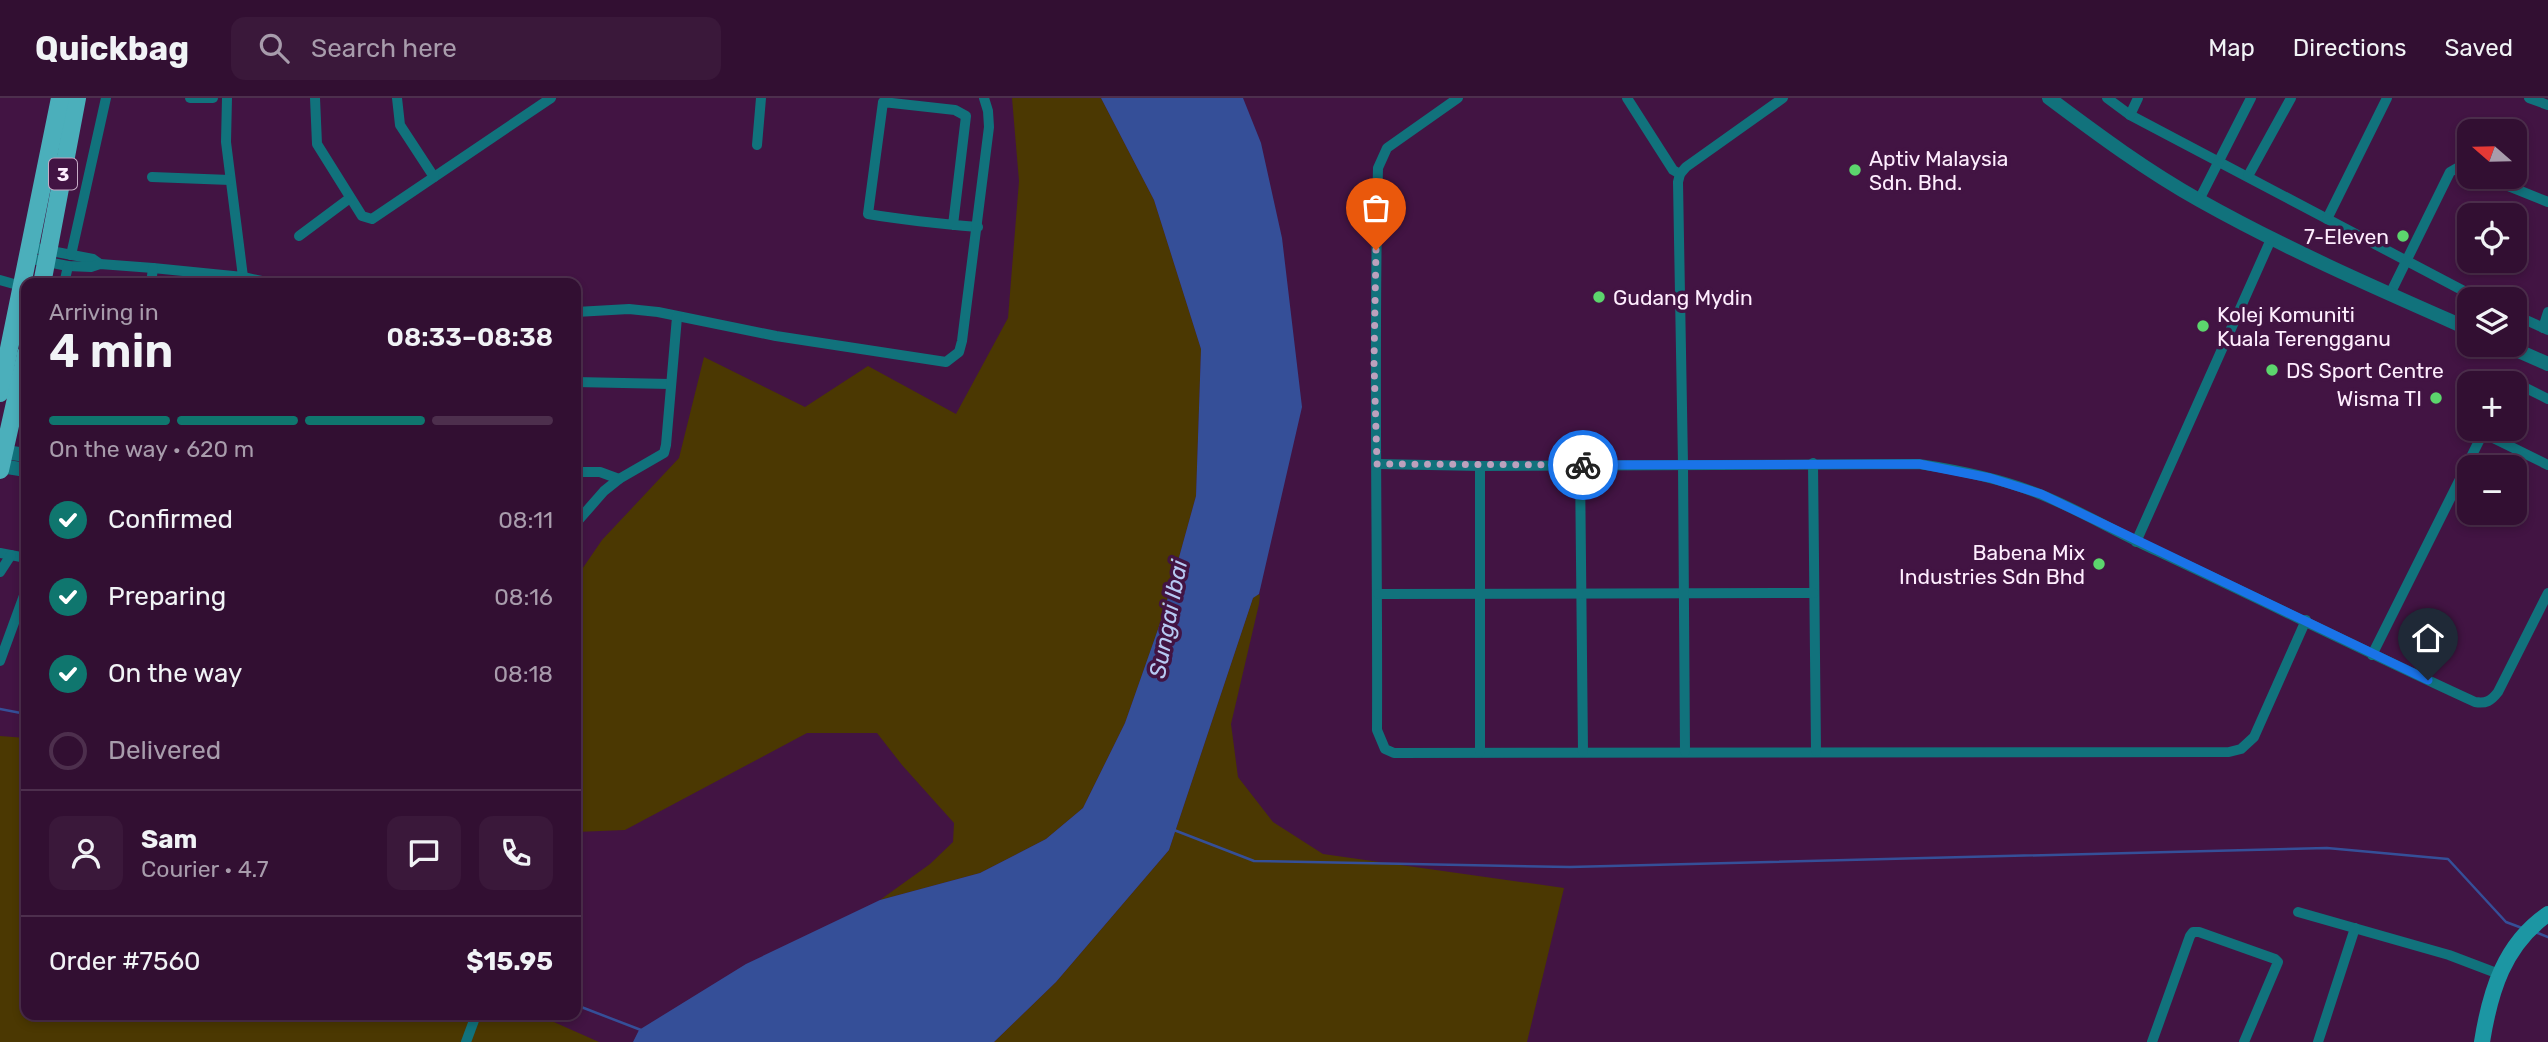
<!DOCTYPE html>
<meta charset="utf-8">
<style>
body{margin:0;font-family:Rubik,sans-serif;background:#3a183a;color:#f1f3f6;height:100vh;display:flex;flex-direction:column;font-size:26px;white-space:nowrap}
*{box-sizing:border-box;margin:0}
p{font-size:23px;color:#a89cac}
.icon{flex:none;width:38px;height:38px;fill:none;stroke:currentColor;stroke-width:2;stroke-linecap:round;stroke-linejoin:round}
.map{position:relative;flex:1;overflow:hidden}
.panel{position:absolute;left:21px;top:180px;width:560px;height:742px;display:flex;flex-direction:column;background:#320f32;border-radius:14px;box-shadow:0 4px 10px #0003,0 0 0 2px #4d2f4d}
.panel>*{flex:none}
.needle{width:46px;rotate:290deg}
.controls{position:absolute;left:2457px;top:21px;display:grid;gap:14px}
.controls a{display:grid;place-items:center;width:70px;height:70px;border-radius:14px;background:#320f32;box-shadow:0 4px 10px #0003,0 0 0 2px #4d2f4d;font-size:35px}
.pin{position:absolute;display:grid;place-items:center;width:60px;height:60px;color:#fff;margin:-72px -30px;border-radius:50% 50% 50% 0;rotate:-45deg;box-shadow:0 0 7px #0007}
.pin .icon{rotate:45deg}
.courier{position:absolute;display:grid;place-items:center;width:70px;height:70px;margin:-35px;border:5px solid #1a73e8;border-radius:50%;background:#fff;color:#222;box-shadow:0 2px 9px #0007}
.headline em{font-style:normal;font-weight:600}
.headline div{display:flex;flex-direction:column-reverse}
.headline{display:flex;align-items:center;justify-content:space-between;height:119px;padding:0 28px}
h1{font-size:46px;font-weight:600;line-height:52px}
.bar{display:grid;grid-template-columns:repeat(4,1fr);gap:10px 7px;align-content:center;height:84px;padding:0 28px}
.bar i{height:9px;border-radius:5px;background:#4d2f4d}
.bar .current{background:#0f766e}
.bar p{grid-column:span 4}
.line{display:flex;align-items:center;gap:18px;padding:0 28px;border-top:2px solid #4d2f4d}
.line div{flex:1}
.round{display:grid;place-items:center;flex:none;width:74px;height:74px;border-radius:14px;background:#3a183a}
ol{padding:0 28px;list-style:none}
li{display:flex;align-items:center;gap:21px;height:77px}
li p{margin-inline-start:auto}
li .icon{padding:7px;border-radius:50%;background:#0f766e;color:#fff;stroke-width:4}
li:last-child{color:#a89cac}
li i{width:38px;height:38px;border:4px solid #4d2f4d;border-radius:50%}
header{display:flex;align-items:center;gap:42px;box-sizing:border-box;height:98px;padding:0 35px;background:#320f32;border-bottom:2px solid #4d2f4d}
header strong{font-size:33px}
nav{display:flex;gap:38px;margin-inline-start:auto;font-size:24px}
.search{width:490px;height:63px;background:#3a183a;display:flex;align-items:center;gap:18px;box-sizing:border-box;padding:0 24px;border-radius:14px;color:#a89cac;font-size:26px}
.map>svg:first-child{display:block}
.green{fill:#4b3802}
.water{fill:#354f98}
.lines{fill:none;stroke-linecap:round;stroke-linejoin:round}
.stream{stroke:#354f98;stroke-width:2.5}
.minor{stroke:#11727c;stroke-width:10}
.tertiary{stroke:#11727c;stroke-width:14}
.secondary{stroke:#1c96a3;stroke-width:16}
.primary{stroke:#4bafbb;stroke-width:18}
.done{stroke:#bca1bd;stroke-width:7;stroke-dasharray:0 12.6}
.route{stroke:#1a73e8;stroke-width:9}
.poi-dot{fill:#5cd56d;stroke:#421443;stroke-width:2.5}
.labels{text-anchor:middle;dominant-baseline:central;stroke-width:7;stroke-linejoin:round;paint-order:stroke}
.shield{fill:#421443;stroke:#c6acc6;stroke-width:2}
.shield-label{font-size:19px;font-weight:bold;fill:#feedfe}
.poi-label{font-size:21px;fill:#feedfe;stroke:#421443;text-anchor:start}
.water-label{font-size:23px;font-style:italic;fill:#b7caf3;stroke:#421443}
</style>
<header>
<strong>Quickbag</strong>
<div class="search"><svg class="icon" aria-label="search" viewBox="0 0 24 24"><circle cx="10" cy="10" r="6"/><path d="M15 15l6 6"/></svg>Search here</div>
<nav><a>Map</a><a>Directions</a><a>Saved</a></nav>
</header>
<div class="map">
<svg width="2548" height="944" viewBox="0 0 2548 944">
<rect width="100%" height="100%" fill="#421443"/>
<g class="green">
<polygon points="1012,0 1101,0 1154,102 1201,251 1196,398 1163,517 1125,625 1083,710 1046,741 980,775 880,802 930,766 953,744 954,725 902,667 877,635 807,635 625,732 576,734 576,480 602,442 679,360 704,259 805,309 868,268 956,316 1008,220 1019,83"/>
<polygon points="1256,496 1260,497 1259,506 1231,626 1238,679 1273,724 1323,756 1564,790 1527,944 994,944 1056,884 1169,752 1253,500"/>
<polygon points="0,638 26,640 26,917 538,917 599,944 0,944"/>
</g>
<polygon class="water" points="1101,0 1243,0 1261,45 1282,140 1302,309 1259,496 1253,500 1169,752 1056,884 994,944 633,944 639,932 746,866 880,802 980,775 1046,741 1083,710 1125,625 1163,517 1196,398 1201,251 1154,102"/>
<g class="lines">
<g class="stream">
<polyline points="0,611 26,616"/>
<polyline points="1174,732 1254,763 1570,769 2327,750 2448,761 2506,824 2522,830"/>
<polyline points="2535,834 2548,839"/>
<polyline points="576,907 641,932"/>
</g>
<g class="minor">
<polyline points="190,0 213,0"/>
<polyline points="227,0 226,44 243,179"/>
<polyline points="315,0 317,46 362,118 372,121 551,0"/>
<polyline points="397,0 400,27 434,79"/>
<path d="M1458,0L1387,50L1378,70C1373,257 1378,444 1377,632L1385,651L1394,655L2229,654L2241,651L2254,639L2306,522"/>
<polyline points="1627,0 1673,72 1680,76"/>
<polyline points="2107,0 2130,17 2479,201"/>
<polyline points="2529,0 2548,7"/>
<polyline points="2130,17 2138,0"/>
<polyline points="757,47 761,0"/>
<polyline points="2248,78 2291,0"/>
<polyline points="152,79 230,82"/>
<polyline points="2486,79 2548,104"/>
<polyline points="2199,102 2251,0"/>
<polyline points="2327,121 2387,0"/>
<path d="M953,127L966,18L955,12L883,4L868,116C904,122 941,126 978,129"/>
<polyline points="299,138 350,100"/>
<polyline points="30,149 93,161 100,166"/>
<polyline points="71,157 106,0"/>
<polyline points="27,160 68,168 91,169 100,166 153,170 243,179 276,186"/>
<polyline points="0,182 21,188"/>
<polyline points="64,186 68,168"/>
<polyline points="151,186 153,170"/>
<polyline points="2390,196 2450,74 2457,70 2469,72"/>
<polyline points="576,214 629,211 658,214 776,238 946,264 959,254 962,243 989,29 988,13 984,0"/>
<polyline points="2515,217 2548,232"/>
<polyline points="2543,230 2548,214"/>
<polyline points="576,284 670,286"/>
<polyline points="2508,285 2510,282 2548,301"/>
<polyline points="2483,335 2548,367"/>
<polyline points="1813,365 1816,653"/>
<path d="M1377,366L1480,368L1919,366C1959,372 1999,380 2037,395C2078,411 2117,435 2157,453C2264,503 2368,555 2475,604C2486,606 2491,603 2498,594L2548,495"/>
<polyline points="1580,367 1583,654"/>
<polyline points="576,374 600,374 619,381"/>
<polyline points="576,425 604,393 619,381 664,355 666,347 677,219"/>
<polyline points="2136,444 2272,139"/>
<polyline points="0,455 26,460"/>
<polyline points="0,474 11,457"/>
<polyline points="1378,496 1814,495"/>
<polyline points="2372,557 2485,331"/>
<polyline points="0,563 26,492"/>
<polyline points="1480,654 1480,368"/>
<polyline points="1685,654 1683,366 1678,84 1680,76 1686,69 1783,0"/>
<polyline points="2298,814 2449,857 2499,876"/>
<polyline points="466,944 476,917"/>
<polyline points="2152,944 2190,838 2193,834 2199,834 2275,861 2278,864 2244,944"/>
<polyline points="2318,944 2355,830"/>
</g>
<g class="tertiary">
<path d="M2049,0C2097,36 2147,73 2199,102C2286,151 2378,191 2469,231"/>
<polyline points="2505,247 2548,266"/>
<polyline points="5,354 26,357"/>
<polyline points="1,368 26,372"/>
</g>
<path class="secondary" d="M2482,944C2490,894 2504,846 2548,816"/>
<g class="primary">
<polyline points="42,186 77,0"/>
<polyline points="0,295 60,0"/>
<polyline points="0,372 26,256"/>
</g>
</g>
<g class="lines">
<polyline class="done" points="1376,152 1374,264 1377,366 1583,367"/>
<polyline class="route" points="1583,367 1919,366 1990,380 2041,396 2428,582"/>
</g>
<g class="poi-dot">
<circle cx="1855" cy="72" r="7"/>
<circle cx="2403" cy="138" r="7"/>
<circle cx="1599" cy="199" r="7"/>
<circle cx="2203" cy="228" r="7"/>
<circle cx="2272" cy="272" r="7"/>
<circle cx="2436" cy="300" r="7"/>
<circle cx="2099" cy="466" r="7"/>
</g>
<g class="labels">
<rect class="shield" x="49" y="60.5" width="28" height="31" rx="5"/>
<g class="shield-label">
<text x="63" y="76">3</text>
</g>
<g class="poi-label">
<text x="1869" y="60">Aptiv Malaysia<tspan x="1869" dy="24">Sdn. Bhd.</tspan></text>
<text x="2389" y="138" text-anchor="end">7-Eleven</text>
<text x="1613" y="199">Gudang Mydin</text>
<text x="2217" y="216">Kolej Komuniti<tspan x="2217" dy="24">Kuala Terengganu</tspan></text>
<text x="2286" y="272">DS Sport Centre</text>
<text x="2422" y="300" text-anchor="end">Wisma TI</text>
<text x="2085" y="454" text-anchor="end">Babena Mix<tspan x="2085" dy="24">Industries Sdn Bhd</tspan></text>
</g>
<g class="water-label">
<text transform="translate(1168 521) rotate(-79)">Sungai Ibai</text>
</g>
</g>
</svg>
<div class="controls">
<a><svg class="needle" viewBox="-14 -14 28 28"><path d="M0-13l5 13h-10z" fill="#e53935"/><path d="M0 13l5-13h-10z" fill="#a89cac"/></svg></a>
<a><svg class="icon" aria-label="locate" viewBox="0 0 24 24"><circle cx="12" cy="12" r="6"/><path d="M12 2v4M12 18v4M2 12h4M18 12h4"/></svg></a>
<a><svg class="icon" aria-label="layers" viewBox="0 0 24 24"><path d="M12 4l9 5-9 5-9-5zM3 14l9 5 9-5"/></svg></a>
<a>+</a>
<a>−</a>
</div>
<div class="pin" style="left:1376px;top:152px;background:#ea580c"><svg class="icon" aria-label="bag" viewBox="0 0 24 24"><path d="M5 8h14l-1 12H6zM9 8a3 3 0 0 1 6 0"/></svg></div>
<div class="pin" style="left:2428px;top:582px;background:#1f2937"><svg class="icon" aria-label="home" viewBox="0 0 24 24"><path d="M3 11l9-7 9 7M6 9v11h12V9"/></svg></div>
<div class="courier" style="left:1583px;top:367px"><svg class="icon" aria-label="bike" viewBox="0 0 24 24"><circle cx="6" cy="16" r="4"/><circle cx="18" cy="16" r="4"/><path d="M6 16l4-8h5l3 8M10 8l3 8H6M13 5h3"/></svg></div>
<section class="panel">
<div class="headline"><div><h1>4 min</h1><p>Arriving in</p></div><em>08:33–08:38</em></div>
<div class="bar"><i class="current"></i><i class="current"></i><i class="current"></i><i></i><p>On the way · 620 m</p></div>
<ol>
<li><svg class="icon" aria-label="check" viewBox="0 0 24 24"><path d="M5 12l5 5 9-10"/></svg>Confirmed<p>08:11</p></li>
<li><svg class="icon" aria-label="check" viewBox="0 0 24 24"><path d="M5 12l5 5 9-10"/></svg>Preparing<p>08:16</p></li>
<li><svg class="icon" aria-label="check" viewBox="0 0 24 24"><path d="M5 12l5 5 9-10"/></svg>On the way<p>08:18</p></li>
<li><i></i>Delivered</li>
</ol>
<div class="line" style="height:126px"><a class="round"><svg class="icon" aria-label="person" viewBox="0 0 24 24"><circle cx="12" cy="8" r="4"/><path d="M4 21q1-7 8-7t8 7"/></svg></a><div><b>Sam</b><p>Courier · 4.7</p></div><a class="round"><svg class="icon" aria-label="chat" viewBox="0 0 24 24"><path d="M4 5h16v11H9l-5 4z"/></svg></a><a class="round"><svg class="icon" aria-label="phone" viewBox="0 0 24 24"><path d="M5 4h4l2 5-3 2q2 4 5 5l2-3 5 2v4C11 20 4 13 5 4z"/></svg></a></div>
<div class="line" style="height:91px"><div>Order #7560</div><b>$15.95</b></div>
</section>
</div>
